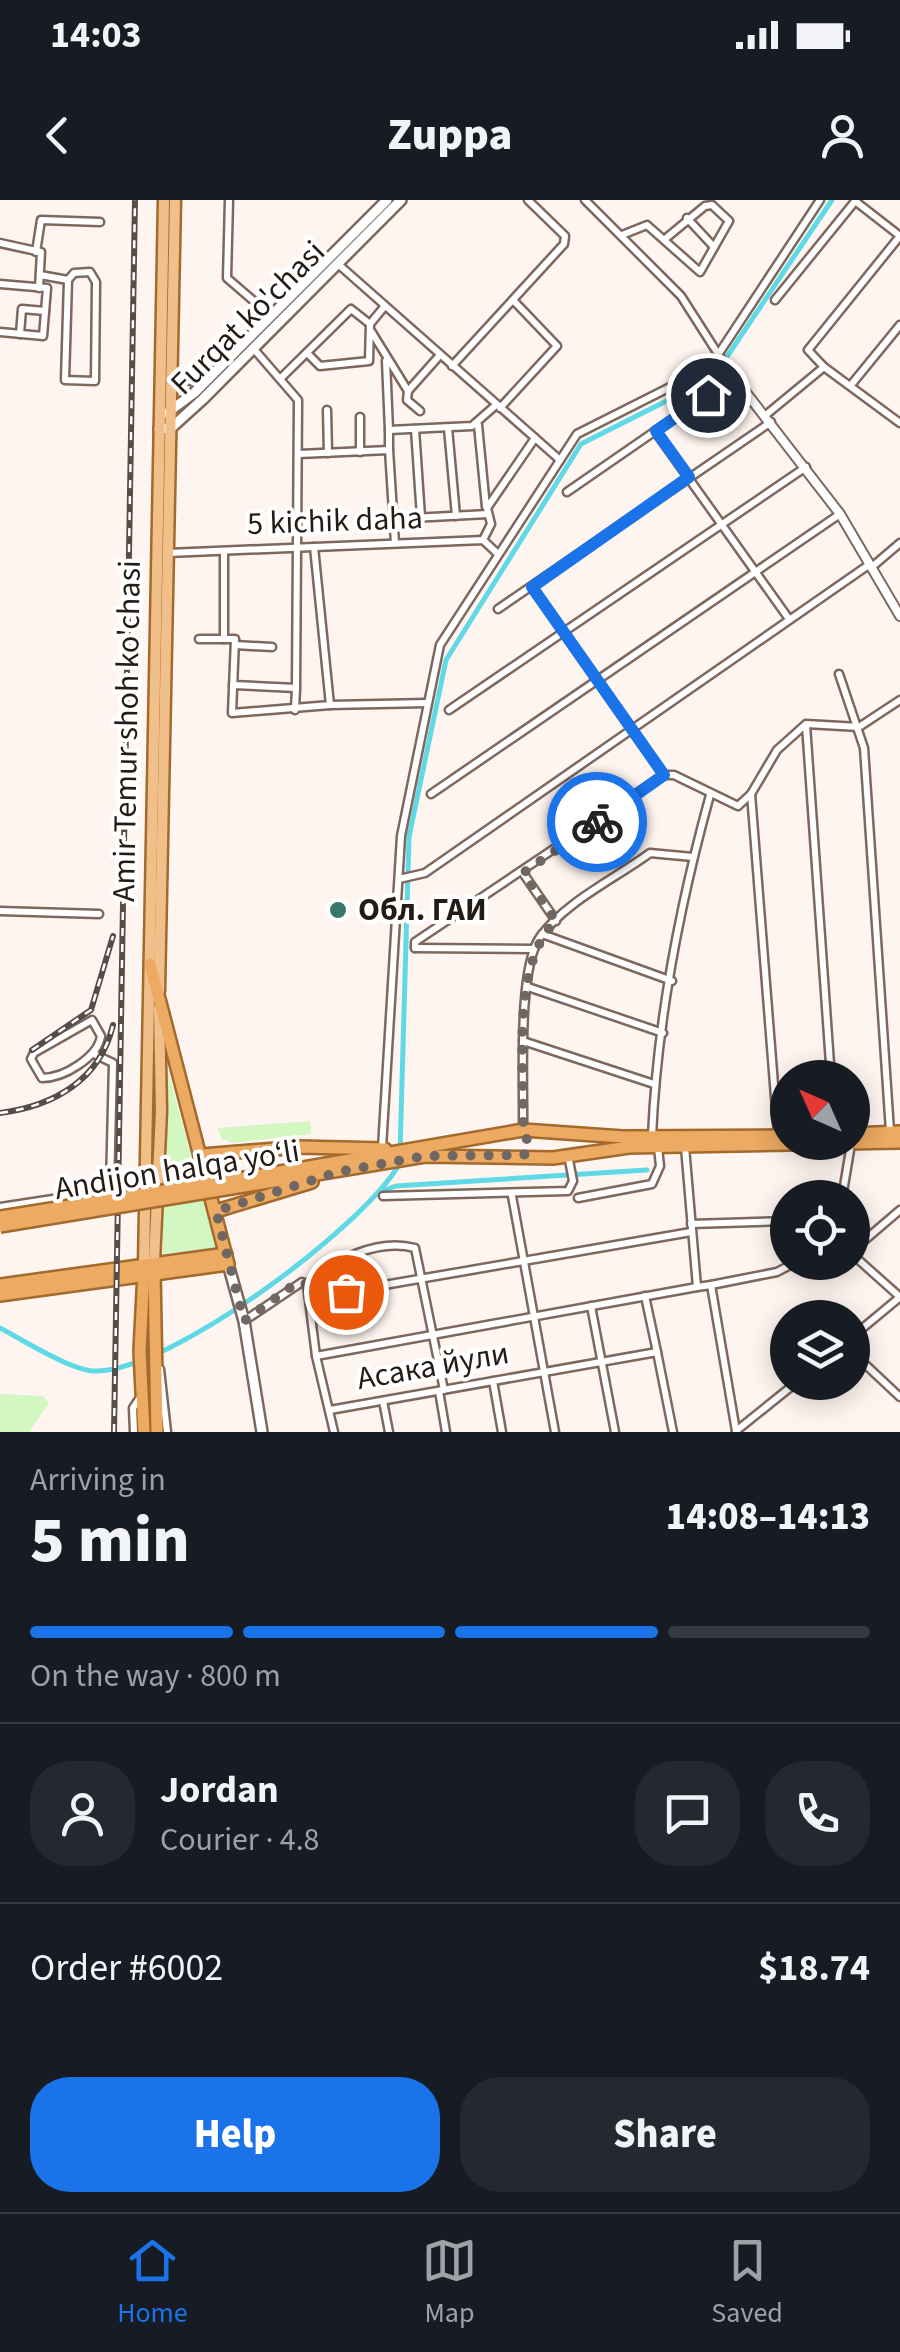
<!DOCTYPE html>
<meta charset="utf-8">
<style>
body{margin:0;font-family:"Source Sans 3",sans-serif;background:#242831;color:#f1f3f6;height:100vh;display:flex;flex-direction:column;font-size:38px;white-space:nowrap}
*{box-sizing:border-box;margin:0}
p{font-size:32px;color:#9ea1a6}
.icon{flex:none;width:55px;height:55px;fill:none;stroke:currentColor;stroke-width:2;stroke-linecap:round;stroke-linejoin:round}
.map{position:relative;height:1232px;overflow:hidden}
.panel{display:flex;flex-direction:column;background:#171b24;flex:1}
.panel>*{flex:none}
.needle{width:65px;rotate:315deg}
.buttons{position:absolute;left:770px;top:860px;display:grid;gap:20px}
.buttons a{display:grid;place-items:center;width:100px;height:100px;border-radius:50%;background:#171b24;box-shadow:0 5px 25px #0003;font-size:50px}
.pin{position:absolute;display:grid;place-items:center;width:85px;height:85px;color:#fff;margin:-42px;border:5px solid #fff;border-radius:50%;box-shadow:0 2px 10px #0007}
.courier{position:absolute;display:grid;place-items:center;width:100px;height:100px;margin:-50px;border:8px solid #1a73e8;border-radius:50%;background:#fff;color:#222;box-shadow:0 2px 12px #0007}
.headline em{font-style:normal;font-weight:800}
.headline div{display:flex;flex-direction:column-reverse}
.headline{display:flex;align-items:center;justify-content:space-between;height:170px;padding:0 30px}
h1{font-size:65px;font-weight:800;line-height:75px}
.bar{display:grid;grid-template-columns:repeat(4,1fr);gap:15px 10px;align-content:center;height:120px;padding:0 30px}
.bar i{height:12px;border-radius:8px;background:#363941}
.bar .current{background:#1a73e8}
.bar p{grid-column:span 4}
.line{display:flex;align-items:center;gap:25px;padding:0 30px;border-top:2px solid #363941}
.line div{flex:1}
.round{display:grid;place-items:center;flex:none;width:105px;height:105px;border-radius:40px;background:#242831}
.cta{display:flex;gap:20px;margin-top:auto;padding:20px 30px}
.cta a{flex:1;height:115px;border-radius:40px;background:#1a73e8;color:#fff;font-size:40px;font-weight:800;line-height:115px;text-align:center}
.cta a+a{background:#242831;color:#f1f3f6}
.status{display:flex;justify-content:space-between;align-items:center;height:70px;padding:0 50px;background:#171b24;direction:ltr}
.status svg{height:28px;fill:currentColor}
header{display:flex;justify-content:space-between;align-items:center;height:130px;padding:0 30px;background:#171b24;font-size:45px;font-weight:800}
.menu{display:flex;justify-content:space-around;align-items:center;height:140px;border-top:2px solid #363941;background:#171b24;font-size:28px;color:#9ea1a6}
.menu a{display:grid;justify-items:center;gap:5px}
.menu .current{color:#1a73e8}
.map>svg:first-child{display:block}
.green{fill:#d2f7c0}
.lines{fill:none;stroke-linecap:round;stroke-linejoin:round}
.canal{stroke:#60d9e6;stroke-width:5}
.minor-casing{stroke:#7e685d;stroke-width:11}
.tertiary-casing{stroke:#7e685d;stroke-width:12}
.secondary-casing{stroke:#7e685d;stroke-width:14}
.primary-casing{stroke:#a36a2e;stroke-width:15}
.trunk-casing{stroke:#a36a2e;stroke-width:16}
.minor{stroke:#fff;stroke-width:6}
.tertiary{stroke:#fff;stroke-width:8}
.secondary{stroke:#fff;stroke-width:9}
.primary{stroke:#f1bf89;stroke-width:10}
.trunk{stroke:#ecaa62;stroke-width:11}
.rail-casing{stroke:#554d48;stroke-width:6}
.rail{stroke:#fff;stroke-width:2.5;stroke-dasharray:8;stroke-linecap:butt}
.trunk-bridge-casing{stroke:#a36a2e;stroke-width:16;stroke-linecap:butt}
.trunk-bridge{stroke:#ecaa62;stroke-width:11}
.done{stroke:#706762;stroke-width:10;stroke-dasharray:0 18}
.route{stroke:#1a73e8;stroke-width:12}
.poi-dot{fill:#357869;stroke:#fff;stroke-width:4}
.labels{text-anchor:middle;dominant-baseline:central;stroke-width:8;stroke-linejoin:round;paint-order:stroke}
.street-label{font-size:32px;fill:#231b16;stroke:#fff}
.poi-label{font-size:32px;font-weight:bold;fill:#231b16;stroke:#fff;text-anchor:start}
</style>
<div class="status"><b>14:03</b><svg viewBox="0 0 49 12"><path d="M0 12V9h3v3zM5 12V6h3v6zM10 12V3h3v9zM15 12V0h3v12zM26 1h20v11H26zM47 4h2v5h-2z"/></svg></div>
<header><svg class="icon" aria-label="back" viewBox="0 0 24 24"><path d="M15 5l-7 7 7 7"/></svg>Zuppa<svg class="icon" aria-label="person" viewBox="0 0 24 24"><circle cx="12" cy="8" r="4"/><path d="M4 21q1-7 8-7t8 7"/></svg></header>
<div class="map">
<svg width="900" height="1232" viewBox="0 0 900 1232">
<rect width="100%" height="100%" fill="#fff5f0"/>
<g class="green">
<polygon points="164,856 216,1048 163,1054"/>
<polygon points="310,921 311,934 233,943 222,939 217,928"/>
<polygon points="0,1194 43,1196 49,1203 29,1232 0,1232"/>
</g>
<g class="lines">
<g class="canal">
<polyline points="400,952 409,637 446,460 581,244 704,182 718,170 832,0"/>
<polyline points="379,992 396,986 647,970"/>
<path d="M0,1128C23,1140 73,1172 97,1171C172,1170 365,1026 400,963"/>
</g>
<g class="minor-casing">
<g id="minor">
<polyline points="229,0 227,78 271,116"/>
<polyline points="585,0 681,96 727,168"/>
<polyline points="855,1 900,36"/>
<polyline points="687,18 714,47"/>
<polyline points="622,35 647,25 700,72 729,21 712,5 705,6 665,39"/>
<polyline points="900,36 808,150 824,167 900,223"/>
<polyline points="0,43 41,52 39,88"/>
<polyline points="36,52 41,20 100,22"/>
<polyline points="338,64 560,260"/>
<polyline points="40,75 68,80 65,180 95,181 96,82 90,72 74,73 68,80"/>
<polyline points="0,84 47,88 43,136 0,132"/>
<polyline points="775,100 856,0"/>
<polyline points="371,131 408,191 407,200 420,211"/>
<polyline points="20,134 22,109 45,111"/>
<polyline points="253,148 298,200 296,488"/>
<polyline points="307,153 320,166 369,161 370,124 384,107"/>
<polyline points="386,161 389,230"/>
<polyline points="452,166 564,44 565,36 528,0"/>
<polyline points="282,177 351,109 370,124"/>
<polyline points="851,185 900,125"/>
<polyline points="408,191 440,155"/>
<polyline points="500,208 557,146 513,100"/>
<polyline points="327,210 328,253"/>
<polyline points="767,214 824,167"/>
<polyline points="360,217 360,252"/>
<polyline points="478,225 486,307"/>
<polyline points="448,228 456,316"/>
<polyline points="415,229 421,317"/>
<polyline points="655,231 789,419"/>
<polyline points="389,250 395,343"/>
<polyline points="299,254 389,250 389,230 472,226 496,205"/>
<polyline points="567,292 735,176"/>
<polyline points="393,319 488,314"/>
<polyline points="483,340 491,324 487,308 535,238"/>
<polyline points="224,351 224,439"/>
<polyline points="168,353 483,340 498,354"/>
<polyline points="873,366 900,343"/>
<polyline points="532,387 664,575"/>
<polyline points="498,409 771,222"/>
<polyline points="199,439 235,439 232,513 330,505 314,347"/>
<polyline points="235,445 272,447"/>
<polyline points="839,474 864,548 890,931"/>
<polyline points="233,485 296,488 295,510"/>
<polyline points="330,505 427,503"/>
<polyline points="449,510 806,267"/>
<polyline points="806,525 831,878"/>
<polyline points="431,594 840,314"/>
<polyline points="751,594 778,935"/>
<polyline points="523,673 556,721"/>
<polyline points="399,679 425,673 870,364"/>
<polyline points="0,711 99,714"/>
<polyline points="542,734 672,781"/>
<polyline points="415,748 415,742 664,575 674,575 738,606 751,594 777,550 806,524 859,527 900,500"/>
<polyline points="415,748 534,749"/>
<polyline points="528,787 663,833"/>
<path d="M92,820L101,836C98,857 64,878 42,878L31,859L34,853Z"/>
<polyline points="523,841 654,884"/>
<path d="M523,929C524,887 517,770 540,737C565,702 616,678 650,653L693,657"/>
<path d="M652,936C657,823 680,704 710,595"/>
<polyline points="382,948 401,636 440,445 577,234 710,167 820,0"/>
<polyline points="383,996 568,991 573,981 568,955"/>
<polyline points="512,996 555,1232"/>
<polyline points="578,998 652,984 660,966 658,948"/>
<polyline points="842,998 851,944"/>
<polyline points="0,1007 105,991 110,986 113,863 94,854"/>
<polyline points="691,1024 788,1021"/>
<polyline points="852,1051 900,1010"/>
<polyline points="852,1054 900,1097 852,1137"/>
<path d="M307,1084C335,1060 377,1038 415,1048L444,1190"/>
<polyline points="711,1085 777,1072 796,1062"/>
<polyline points="697,1087 711,1085 736,1231"/>
<polyline points="645,1096 657,1152"/>
<polyline points="309,1098 691,1032"/>
<polyline points="591,1106 615,1232"/>
<polyline points="244,1121 302,1082 307,1084 316,1156 697,1087 685,947"/>
<polyline points="852,1152 900,1197"/>
<polyline points="316,1156 334,1232"/>
<polyline points="160,1169 167,1232"/>
<polyline points="493,1181 502,1232"/>
<polyline points="439,1191 446,1232"/>
<polyline points="383,1201 389,1232"/>
<polyline points="330,1210 657,1152 673,1232"/>
<polyline points="736,1231 797,1182"/>
<polyline points="134,1232 133,1208 141,1196"/>
</g>
</g>
<g class="tertiary-casing">
<polyline id="tertiary" points="727,168 840,314 900,416"/>
</g>
<g class="secondary-casing">
<g id="secondary">
<polyline points="172,174 203,183"/>
<polyline points="167,213 194,193 387,0"/>
<polyline points="159,229 171,228 203,199 401,0"/>
<polyline points="228,1064 244,1121 262,1232"/>
</g>
</g>
<g class="primary-casing">
<g id="primary">
<polyline points="159,791 175,0"/>
<polyline points="154,1062 161,911 159,808"/>
<polyline points="144,1064 164,0"/>
</g>
</g>
<g class="trunk-casing">
<g id="trunk">
<polyline points="852,934 900,932"/>
<polyline points="202,955 300,947 385,949"/>
<polyline points="245,978 523,930 623,937 788,936"/>
<polyline points="244,986 425,956 553,958 629,947 900,942"/>
<polyline points="216,1011 312,982"/>
<polyline points="154,1071 157,1232"/>
<polyline points="144,1072 140,1151 144,1232"/>
<polyline points="0,1085 226,1054"/>
<polyline points="0,1095 228,1064 150,764"/>
</g>
</g>
<use href="#minor" class="minor"/>
<use href="#tertiary" class="tertiary"/>
<use href="#secondary" class="secondary"/>
<use href="#primary" class="primary"/>
<use href="#trunk" class="trunk"/>
<g class="rail-casing">
<g id="rail">
<polyline points="32,850 91,810 113,736"/>
<path d="M0,913C54,906 100,880 113,825"/>
<polyline points="114,1232 135,0"/>
</g>
</g>
<use href="#rail" class="rail"/>
<g class="trunk-bridge-casing">
<g id="trunk-bridge">
<polyline points="0,1017 245,978"/>
<polyline points="0,1026 244,986"/>
</g>
</g>
<use href="#trunk-bridge" class="trunk-bridge"/>
</g>
<g class="lines">
<path class="done" d="M346,1092L308,1098L307,1084L298,1082L244,1121L216,1011L338,972L425,956L524,955L530,947L523,930C525,870 510,764 556,721L523,673L597,622"/>
<polyline class="route" points="597,622 664,575 532,387 689,277 656,231 708,195"/>
</g>
<circle class="poi-dot" cx="338" cy="710" r="10"/>
<g class="labels">
<g class="street-label">
<text transform="translate(248 118) rotate(-45)">Furqat ko'chasi</text>
<text transform="translate(335 321) rotate(-2)">5 kichik daha</text>
<text transform="translate(127 531) rotate(-89)">Amir Temur shoh ko'chasi</text>
<text transform="translate(177 970) rotate(-9)">Andijon halqa yo‘li</text>
<text transform="translate(433 1166) rotate(-10)">Асака йули</text>
</g>
<g class="poi-label">
<text x="358" y="710">Обл. ГАИ</text>
</g>
</g>
</svg>
<div class="buttons">
<a><svg class="needle" viewBox="-14 -14 28 28"><path d="M0-13l5 13h-10z" fill="#e53935"/><path d="M0 13l5-13h-10z" fill="#9ea1a6"/></svg></a>
<a><svg class="icon" aria-label="locate" viewBox="0 0 24 24"><circle cx="12" cy="12" r="6"/><path d="M12 2v4M12 18v4M2 12h4M18 12h4"/></svg></a>
<a><svg class="icon" aria-label="layers" viewBox="0 0 24 24"><path d="M12 4l9 5-9 5-9-5zM3 14l9 5 9-5"/></svg></a>
</div>
<div class="pin" style="left:346px;top:1092px;background:#ea580c"><svg class="icon" aria-label="bag" viewBox="0 0 24 24"><path d="M5 8h14l-1 12H6zM9 8a3 3 0 0 1 6 0"/></svg></div>
<div class="pin" style="left:708px;top:195px;background:#1f2937"><svg class="icon" aria-label="home" viewBox="0 0 24 24"><path d="M3 11l9-7 9 7M6 9v11h12V9"/></svg></div>
<div class="courier" style="left:597px;top:622px"><svg class="icon" aria-label="bike" viewBox="0 0 24 24"><circle cx="6" cy="16" r="4"/><circle cx="18" cy="16" r="4"/><path d="M6 16l4-8h5l3 8M10 8l3 8H6M13 5h3"/></svg></div>
</div>
<section class="panel">
<div class="headline"><div><h1>5 min</h1><p>Arriving in</p></div><em>14:08–14:13</em></div>
<div class="bar"><i class="current"></i><i class="current"></i><i class="current"></i><i></i><p>On the way · 800 m</p></div>
<div class="line" style="height:180px"><a class="round"><svg class="icon" aria-label="person" viewBox="0 0 24 24"><circle cx="12" cy="8" r="4"/><path d="M4 21q1-7 8-7t8 7"/></svg></a><div><b>Jordan</b><p>Courier · 4.8</p></div><a class="round"><svg class="icon" aria-label="chat" viewBox="0 0 24 24"><path d="M4 5h16v11H9l-5 4z"/></svg></a><a class="round"><svg class="icon" aria-label="phone" viewBox="0 0 24 24"><path d="M5 4h4l2 5-3 2q2 4 5 5l2-3 5 2v4C11 20 4 13 5 4z"/></svg></a></div>
<div class="line" style="height:130px"><div>Order #6002</div><b>$18.74</b></div>
<div class="cta"><a>Help</a><a>Share</a></div>
</section>
<nav class="menu">
<a class="current"><svg class="icon" aria-label="home" viewBox="0 0 24 24"><path d="M3 11l9-7 9 7M6 9v11h12V9"/></svg>Home</a>
<a><svg class="icon" aria-label="map" viewBox="0 0 24 24"><path d="M3 6l6-2 6 2 6-2v14l-6 2-6-2-6 2zM9 4v14M15 6v14"/></svg>Map</a>
<a><svg class="icon" aria-label="saved" viewBox="0 0 24 24"><path d="M7 4h10v16l-5-4-5 4z"/></svg>Saved</a>
</nav>
